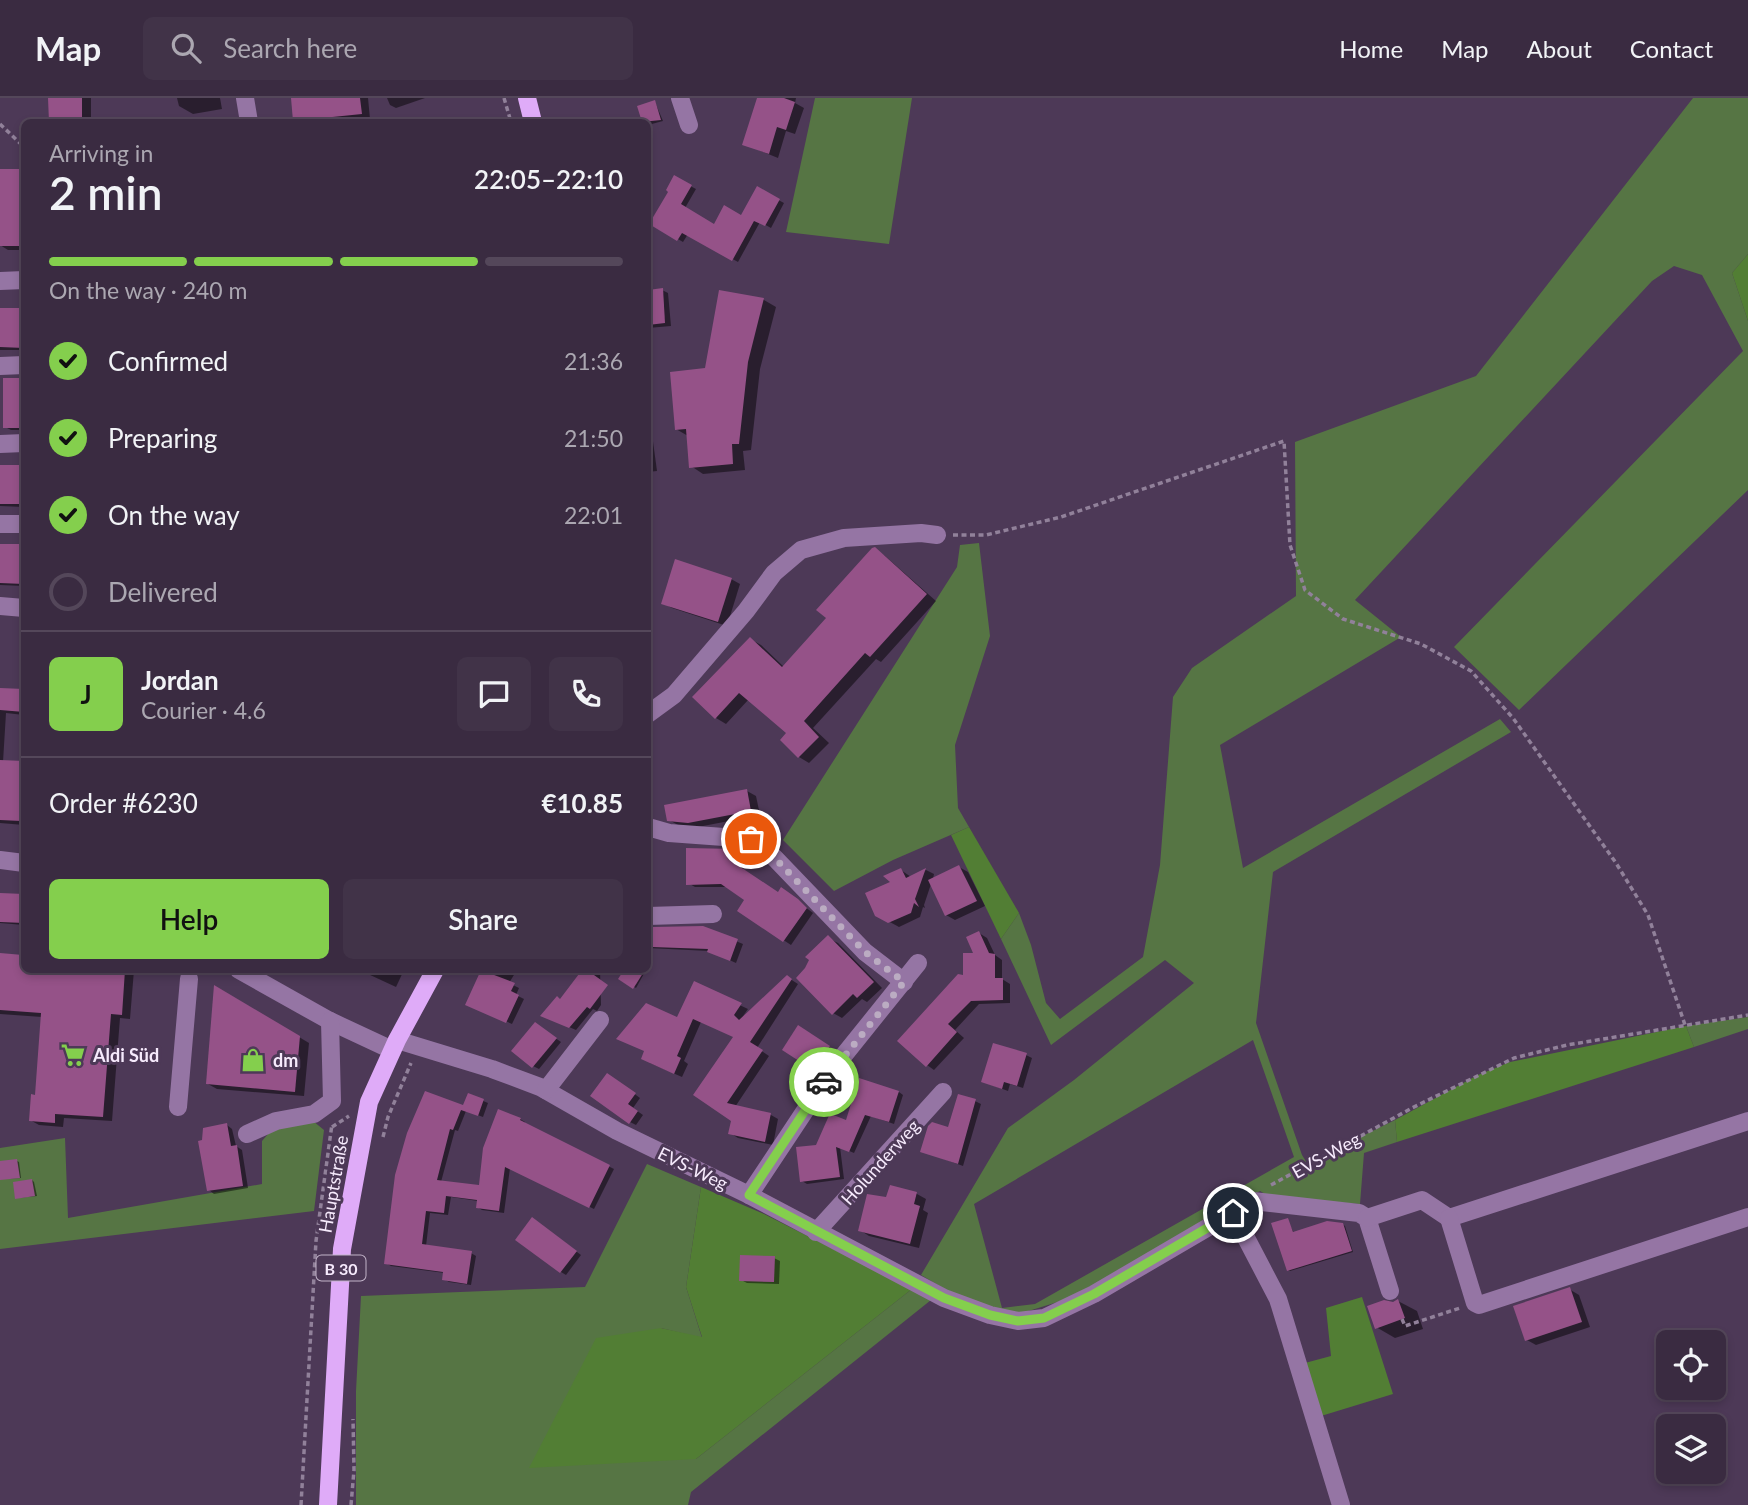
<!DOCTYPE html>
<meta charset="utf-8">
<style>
body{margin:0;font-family:Lato,sans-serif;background:#413348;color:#f1f3f6;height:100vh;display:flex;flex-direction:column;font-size:26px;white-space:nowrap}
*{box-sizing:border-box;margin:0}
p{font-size:23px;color:#aba7b1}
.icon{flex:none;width:38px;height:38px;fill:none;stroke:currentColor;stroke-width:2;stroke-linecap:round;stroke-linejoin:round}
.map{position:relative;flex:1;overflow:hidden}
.details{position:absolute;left:21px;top:21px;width:630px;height:854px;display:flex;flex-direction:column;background:#3a2b41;border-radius:10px;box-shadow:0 4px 10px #0003,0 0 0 2px #54475a}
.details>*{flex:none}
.fabs{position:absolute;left:1656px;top:1232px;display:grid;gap:14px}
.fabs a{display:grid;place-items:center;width:70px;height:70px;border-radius:10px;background:#3a2b41;box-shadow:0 4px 10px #0003,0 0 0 2px #54475a;font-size:35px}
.pin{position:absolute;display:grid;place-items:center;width:60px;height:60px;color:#fff;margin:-30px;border:4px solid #fff;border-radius:50%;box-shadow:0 2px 7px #0007}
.courier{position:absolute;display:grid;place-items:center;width:70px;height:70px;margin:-35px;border:5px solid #84cf4d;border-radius:50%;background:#fff;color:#222;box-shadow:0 2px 9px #0007}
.summary em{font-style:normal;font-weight:600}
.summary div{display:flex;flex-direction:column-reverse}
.summary{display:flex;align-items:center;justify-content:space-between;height:119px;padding:0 28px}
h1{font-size:46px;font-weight:600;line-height:52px}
.bar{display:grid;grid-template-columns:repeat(4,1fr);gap:10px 7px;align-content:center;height:84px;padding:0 28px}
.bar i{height:9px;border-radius:5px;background:#54475a}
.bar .current{background:#84cf4d}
.bar p{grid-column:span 4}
.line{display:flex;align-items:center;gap:18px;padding:0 28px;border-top:2px solid #54475a}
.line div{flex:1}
.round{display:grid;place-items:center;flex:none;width:74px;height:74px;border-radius:10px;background:#413348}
ol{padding:0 28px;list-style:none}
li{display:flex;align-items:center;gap:21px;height:77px}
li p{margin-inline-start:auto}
li .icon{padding:7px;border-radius:50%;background:#84cf4d;color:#111;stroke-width:4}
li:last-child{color:#aba7b1}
li i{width:38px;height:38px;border:4px solid #54475a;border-radius:50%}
.action{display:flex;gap:14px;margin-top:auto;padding:14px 28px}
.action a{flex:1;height:80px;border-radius:10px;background:#84cf4d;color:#111;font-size:28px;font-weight:600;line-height:80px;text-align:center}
.action a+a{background:#413348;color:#f1f3f6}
header{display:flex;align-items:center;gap:42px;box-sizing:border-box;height:98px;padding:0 35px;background:#3a2b41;border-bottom:2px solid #54475a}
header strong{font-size:33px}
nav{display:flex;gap:38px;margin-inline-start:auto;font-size:24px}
.search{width:490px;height:63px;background:#413348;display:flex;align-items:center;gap:18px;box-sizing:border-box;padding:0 24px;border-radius:10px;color:#aba7b1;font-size:26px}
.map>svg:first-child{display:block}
.green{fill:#567544;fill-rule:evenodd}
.forest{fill:#527e34}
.shadow{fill:#0007}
.building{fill:#955288}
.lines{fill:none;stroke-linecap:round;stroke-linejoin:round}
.path{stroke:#91819a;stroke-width:3.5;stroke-dasharray:5 3.5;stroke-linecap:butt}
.minor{stroke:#9575a4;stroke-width:18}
.major{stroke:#dfabf8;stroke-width:18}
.done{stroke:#bbacc2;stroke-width:7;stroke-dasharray:0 12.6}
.route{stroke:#84cf4d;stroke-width:9}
.labels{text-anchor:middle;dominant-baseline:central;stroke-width:6;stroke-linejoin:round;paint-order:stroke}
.shield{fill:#4d3957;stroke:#c3b5ca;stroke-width:2}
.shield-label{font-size:16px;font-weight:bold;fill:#f6eafc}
.poi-label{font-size:18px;font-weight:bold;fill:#f6eafc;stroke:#4d3957;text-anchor:start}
.street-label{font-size:18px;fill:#f6eafc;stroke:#4d3957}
</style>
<header>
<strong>Map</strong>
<div class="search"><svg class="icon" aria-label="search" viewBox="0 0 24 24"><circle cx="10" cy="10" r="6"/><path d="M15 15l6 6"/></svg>Search here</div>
<nav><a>Home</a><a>Map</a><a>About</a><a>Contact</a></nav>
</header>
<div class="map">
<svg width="1748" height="1407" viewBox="0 0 1748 1407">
<rect width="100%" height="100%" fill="#4d3957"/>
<g class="green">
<polygon points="815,0 912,0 889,146 786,134"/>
<path d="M1693,0H1748V156L1732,175L1748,223V392L1519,612L1454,549L1743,253L1702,177L1674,168L1652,183L1355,502L1401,539L1220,647L1243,770L1500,621L1511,634L1273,774L1256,925L1302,1057L1307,1065L1395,1022L1397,1044L1364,1055L1360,1106L1270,1099L1260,1093L1077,1198L1022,1215L998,1213L962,1201L921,1177L1008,1030L1074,982L1194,885L1165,862L1051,947L1001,841L1019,815L1031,847L1046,905L1060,921L1143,859L1160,767L1173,599L1192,570L1296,498L1295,344L1476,278ZM1253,942L1294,1059L1035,1206L1002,1210L974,1106Z"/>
<polygon points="979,445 990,538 955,647 958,710 969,729 893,762 834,793 783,742 957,469 960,447"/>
<polygon points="1748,919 1748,931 1694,949 1686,928"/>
<polygon points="313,1023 324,1032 314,1113 0,1151 0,1050 65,1040 68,1120 262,1086 262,1043 275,1028"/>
<polygon points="647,1066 701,1089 686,1189 702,1240 661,1230 696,1361 912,1191 931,1202 691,1394 688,1407 356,1407 356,1293 361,1198 585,1189"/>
</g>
<g class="forest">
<polygon points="1748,156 1748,223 1732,175"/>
<polygon points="969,729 1019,815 1001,841 951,737"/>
<polygon points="1686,928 1694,949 1397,1044 1395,1022 1478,977 1510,964"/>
<polygon points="701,1089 764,1116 912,1191 696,1361 529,1370 596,1240 661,1230 702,1239 686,1189"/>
<polygon points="1362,1199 1393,1296 1321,1318 1305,1265 1331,1258 1326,1210"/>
</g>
<g class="shadow">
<rect x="50" y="0" width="41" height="24"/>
<polygon points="177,0 220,0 222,11 193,16 179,8"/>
<polygon points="293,0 368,0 370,21 332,24 299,24 295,22"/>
<polygon points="387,0 425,0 396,10 390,7"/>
<polygon points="759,0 796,0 795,5 804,10 795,36 786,33 778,60 744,46"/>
<polygon points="655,4 663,23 648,27 648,24 644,24 639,9"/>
<polygon points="0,72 20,73 24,75 24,152 8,152 0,147"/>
<polygon points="675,80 696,91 685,110 715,128 742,119 758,91 784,105 771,130 760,124 738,164 688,136 683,144 652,126 671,93"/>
<polygon points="662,192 668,195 671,228 648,230 648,193"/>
<polygon points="720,194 764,202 776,209 760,271 751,352 743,353 745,372 703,376 691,368 688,338 676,331 706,271"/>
<rect x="0" y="212" width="24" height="40"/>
<polygon points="24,281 24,332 11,332 5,329 5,282"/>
<polygon points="648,307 657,373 648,374"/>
<polygon points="0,368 24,368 24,409 0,408"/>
<polygon points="0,447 24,447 24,488 0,487"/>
<polygon points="874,451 885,458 936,503 881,564 876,561 813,630 829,645 809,665 799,659 789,635 749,601 726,626 716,620 750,541 761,547 784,569 828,520"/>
<polygon points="731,481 740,486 727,528 672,510 663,505"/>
<polygon points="0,591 24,592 24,617 6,615 3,664 24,665 24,727 0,725"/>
<polygon points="747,693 756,698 760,717 698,729 678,727 669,722"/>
<polygon points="736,753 743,757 743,772 779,796 788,796 813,815 791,847 739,813 747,801 729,789 695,789 688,785"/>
<polygon points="959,769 968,774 985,808 955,822 946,817 931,786 924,807 925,810 923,809 920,819 899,829 877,817 901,772 911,779 926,772 934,776 933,781"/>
<polygon points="0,797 24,798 24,827 0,825"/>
<polygon points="702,829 743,846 736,865 709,853 648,850 648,831"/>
<polygon points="979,835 987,840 995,857 1002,862 1002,881 1010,886 1010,905 979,906 955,932 964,940 934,972 927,967 976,857"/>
<polygon points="828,840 838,845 882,890 867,904 862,901 842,920 833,915"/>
<polygon points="0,857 24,859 24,872 134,872 130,921 120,920 112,1023 64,1020 63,1029 39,1027 30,1022 36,999 42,919 0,916"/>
<polygon points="371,872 404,872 396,889 368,876"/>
<polygon points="483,872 517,872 509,885 519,890 516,897 524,901 512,926 468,906"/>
<polygon points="584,872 600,872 601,907 597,913 593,911 576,932 548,920"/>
<polygon points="626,872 646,872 636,890 620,881"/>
<polygon points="787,879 798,886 757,950 769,958 735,1009 771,1017 778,1021 773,1047 738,1040 730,1035 733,1022 696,997 735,939 701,924 684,963 688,966 682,979 650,965 678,921 695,886 748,911 743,918"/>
<polygon points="219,891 309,945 304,998 217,991 208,986"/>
<polygon points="799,929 834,952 820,974 784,951"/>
<polygon points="541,930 561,944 539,971 533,968"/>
<polygon points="1026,957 1032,960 1023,990 1010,986 1008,993 989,986"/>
<polygon points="613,980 640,1000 633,1010 643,1017 636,1027 630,1024"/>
<polygon points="899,994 903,997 894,1026 871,1018 854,1055 840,1049 844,1081 807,1086 802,1083 832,1016 847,1025"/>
<polygon points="469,997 488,1005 483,1019 466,1013 458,1033 455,1032 441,1084 480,1089 520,1021 525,1024 524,1026 614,1071 594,1111 510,1070 504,1115 482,1112 477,1109 478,1103 451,1099 448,1117 430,1115 426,1148 471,1155 476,1158 471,1187 449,1184 444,1181 445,1175 391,1168 386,1165 397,1078 464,1009"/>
<polygon points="975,1003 981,1006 963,1068 922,1053 949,1031"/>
<polygon points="227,1027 232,1031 236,1048 242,1052 248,1090 214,1096 209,1092"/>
<polygon points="17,1063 19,1064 21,1080 1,1081 0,1065"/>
<polygon points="32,1082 34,1084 37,1098 17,1100"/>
<polygon points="891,1089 917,1096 926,1101 923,1112 928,1115 919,1150 869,1138 860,1132 888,1101"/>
<polygon points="1287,1122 1294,1135 1342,1126 1345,1128 1353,1154 1290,1173 1288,1172"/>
<polygon points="538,1125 581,1157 566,1177 561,1174"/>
<polygon points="774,1160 780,1163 779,1186 747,1185 741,1182"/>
<polygon points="1569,1191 1579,1197 1590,1229 1536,1247 1527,1242"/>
<polygon points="1398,1203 1417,1213 1423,1231 1395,1240 1376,1229 1393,1206"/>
</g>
<g class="building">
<polygon points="48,0 82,0 82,24 49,24"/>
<polygon points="291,0 360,0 362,16 293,23"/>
<polygon points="757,0 784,0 795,4 786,32 777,29 769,56 742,47"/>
<polygon points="655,2 661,22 642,24 637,8"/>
<polygon points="0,71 20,71 20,116 24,116 24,148 0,148"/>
<polygon points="674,77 692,87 681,106 714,126 724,107 741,117 757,88 780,101 765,128 754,123 732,163 682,135 677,143 649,126 668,94 666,92"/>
<polygon points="663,190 665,225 648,227 648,192"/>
<polygon points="719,192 764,200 748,264 739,346 732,346 733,366 689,370 686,331 675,332 670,274 705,270"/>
<polygon points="0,210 24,210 24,250 0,249"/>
<rect x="3" y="280" width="21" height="50"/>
<rect x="0" y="367" width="24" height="39"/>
<polygon points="0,446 24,446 24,486 0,485"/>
<polygon points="875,449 927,496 870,559 865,555 804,623 819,639 798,660 780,642 786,635 739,595 715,621 692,599 750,539 782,569 826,520 816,512 872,450"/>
<polygon points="675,461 732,480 718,524 661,506"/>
<polygon points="0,590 24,591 24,614 0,612"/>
<polygon points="0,662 24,663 24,700 22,700 21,723 0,722"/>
<polygon points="747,691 751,713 688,725 667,723 664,707"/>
<polygon points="686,750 736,751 736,766 778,794 781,789 798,801 807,810 783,844 737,813 744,802 721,786 686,787"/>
<polygon points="959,767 977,803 945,818 928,782"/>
<polygon points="901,770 906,780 926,770 915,801 919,809 914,805 911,815 888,825 875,818 865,795 890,784 883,778"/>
<polygon points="0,795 24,796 24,825 0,824"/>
<polygon points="703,828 738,841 730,863 707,854 708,851 652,849 653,829"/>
<polygon points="979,833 989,855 995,856 995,880 1003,880 1003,902 971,903 948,926 957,934 926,969 897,943 958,876 963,877 963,855 973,855 966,839"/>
<polygon points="828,837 874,884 857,900 853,896 832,917 796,880 805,870 809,862 805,859"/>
<polygon points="0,855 23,857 22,872 125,872 122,917 111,916 103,1019 55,1016 55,1025 29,1023 31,996 35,997 41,915 0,912"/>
<polygon points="481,872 515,885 511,893 519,897 506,925 465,907"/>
<polygon points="582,872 587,872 608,887 590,911 587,909 569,930 540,918 557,898 560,901"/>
<polygon points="624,872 645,872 633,891 618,881"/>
<polygon points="787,877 792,881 750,944 763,952 727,1005 771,1015 765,1044 728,1036 731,1023 693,997 733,939 693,921 677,958 681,960 674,976 641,961 644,953 616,941 646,905 677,919 694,883 742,905 734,917 739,922"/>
<polygon points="214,887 300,938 295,994 206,986"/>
<polygon points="535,924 557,940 532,970 511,953"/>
<polygon points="798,927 830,948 813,972 782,952"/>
<polygon points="993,945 1027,955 1017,988 1004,984 1002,991 981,984"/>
<polygon points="607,975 636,995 628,1006 638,1013 629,1026 590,998"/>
<polygon points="859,980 899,993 889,1024 865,1017 849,1054 836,1049 840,1079 800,1084 796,1049 816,1047 831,1013 831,1016 846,1022"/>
<polygon points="425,993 463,1007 468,995 484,1001 478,1018 461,1012 453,1032 450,1031 437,1082 479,1087 483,1050 498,1011 521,1020 520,1022 610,1067 589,1110 505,1069 499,1113 476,1110 477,1102 446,1098 444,1115 426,1113 422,1146 472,1153 467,1186 442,1182 443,1174 384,1166 395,1077 407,1035"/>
<polygon points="958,996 976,1001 958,1066 920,1054 928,1028 932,1024 948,1029"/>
<polygon points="227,1025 231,1048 237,1047 243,1088 207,1093 198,1043 202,1042 203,1030"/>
<polygon points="17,1061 20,1080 0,1082 0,1063"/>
<polygon points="32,1081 35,1098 15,1101 13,1084"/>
<polygon points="890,1087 917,1094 914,1106 920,1108 910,1146 858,1133 867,1096 886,1099"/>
<polygon points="532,1119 577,1153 560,1175 515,1142"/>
<polygon points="1288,1120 1293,1134 1327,1123 1343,1125 1352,1153 1287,1173 1271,1125"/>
<polygon points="740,1157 775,1158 774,1184 739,1183"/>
<polygon points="1570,1189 1582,1224 1525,1243 1513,1208"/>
<polygon points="1398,1201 1405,1220 1375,1231 1367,1208 1384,1202 1393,1204"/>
</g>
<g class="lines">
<g class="path">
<polyline points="504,0 511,24"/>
<polyline points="0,26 24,49"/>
<polyline points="953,437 986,437 1061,419 1284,343 1290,447 1305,492 1343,521 1421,546 1471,573 1513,620 1616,765 1648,817 1685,927"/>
<polyline points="332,1029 349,1018"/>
<polyline points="383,1039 388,1019 411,965"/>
<polyline points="1271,1087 1412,1010 1514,960 1567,947 1748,917"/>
<polyline points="1402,1221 1405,1228 1460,1210"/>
<polyline points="301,1407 316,1143 332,1026"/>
<polyline points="351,1407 354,1372 353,1321"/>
</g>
<g class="minor">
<polyline points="245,0 249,24"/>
<polyline points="680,0 689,27"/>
<polyline points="0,183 24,182"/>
<polyline points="0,268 24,267"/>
<polyline points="0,346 24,345"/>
<polyline points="0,426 24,426"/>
<polyline points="0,508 24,510"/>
<polyline points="648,616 674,597 746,513 774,475 801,452 844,440 921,435 937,437"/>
<polyline points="648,729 669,735 751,741 768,753 865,854 904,884"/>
<polyline points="0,762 24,765"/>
<polyline points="648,818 713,816"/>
<polyline points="239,872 330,923 392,952"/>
<polyline points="397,942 492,971 540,989 617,1033 749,1097 944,1200 990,1217 1018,1223 1044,1220 1094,1196 1253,1103 1359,1115 1367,1120 1390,1193"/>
<polyline points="546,992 600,922"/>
<polyline points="178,1009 189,881"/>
<polyline points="247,1036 276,1023 314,1016 332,1003 330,923"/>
<polyline points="749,1097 832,972 918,865"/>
<polyline points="1233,1115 1278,1201 1341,1407"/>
<polyline points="1367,1120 1422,1102 1449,1120 1748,1023"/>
<polyline points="1449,1120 1475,1205 1479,1207 1748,1119"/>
<polyline points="816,1134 943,994"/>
</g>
<g class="major">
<polyline points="527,0 533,24"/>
<polyline points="328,1407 342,1151 369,1004 397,942 435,872"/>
</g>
</g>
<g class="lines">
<polyline class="done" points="751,741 768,753 865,854 904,884 824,984"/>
<polyline class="route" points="824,984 749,1097 944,1200 990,1217 1018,1223 1044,1220 1094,1196 1233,1115"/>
</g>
<defs>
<g id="supermarket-bare" transform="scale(1.89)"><path d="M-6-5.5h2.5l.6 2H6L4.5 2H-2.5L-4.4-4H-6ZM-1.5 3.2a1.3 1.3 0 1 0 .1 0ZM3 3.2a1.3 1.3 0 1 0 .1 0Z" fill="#84cf4d" stroke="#4d3957" stroke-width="2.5" paint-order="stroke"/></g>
<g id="shop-bare" transform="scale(1.89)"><path d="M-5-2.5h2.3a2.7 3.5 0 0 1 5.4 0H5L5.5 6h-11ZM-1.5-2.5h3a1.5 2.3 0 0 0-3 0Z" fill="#84cf4d" stroke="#4d3957" stroke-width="2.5" paint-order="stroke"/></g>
</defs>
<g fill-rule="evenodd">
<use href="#supermarket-bare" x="73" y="957"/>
<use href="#shop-bare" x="253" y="962"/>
</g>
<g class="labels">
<rect class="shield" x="316.5" y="1157.5" width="49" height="25" rx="5"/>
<g class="shield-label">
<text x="341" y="1170">B 30</text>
</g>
<g class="poi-label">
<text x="93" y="957">Aldi Süd</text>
<text x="273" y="962">dm</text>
</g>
<g class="street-label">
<text transform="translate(1326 1057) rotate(-29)">EVS-Weg</text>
<text transform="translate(880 1064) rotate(-48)">Holunderweg</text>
<text transform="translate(693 1070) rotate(26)">EVS-Weg</text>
<text transform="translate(333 1086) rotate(-80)">Hauptstraße</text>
</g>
</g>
</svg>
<div class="fabs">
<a><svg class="icon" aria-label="locate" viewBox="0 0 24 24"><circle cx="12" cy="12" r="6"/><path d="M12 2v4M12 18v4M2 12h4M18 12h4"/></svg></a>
<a><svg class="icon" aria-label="layers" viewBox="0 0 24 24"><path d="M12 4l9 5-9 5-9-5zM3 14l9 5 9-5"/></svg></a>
</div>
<div class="pin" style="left:751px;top:741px;background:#ea580c"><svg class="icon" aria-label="bag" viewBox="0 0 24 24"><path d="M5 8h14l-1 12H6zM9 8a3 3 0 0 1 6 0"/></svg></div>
<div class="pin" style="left:1233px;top:1115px;background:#1f2937"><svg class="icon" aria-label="home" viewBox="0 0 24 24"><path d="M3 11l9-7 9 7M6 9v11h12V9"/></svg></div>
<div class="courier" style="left:824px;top:984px"><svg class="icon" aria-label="car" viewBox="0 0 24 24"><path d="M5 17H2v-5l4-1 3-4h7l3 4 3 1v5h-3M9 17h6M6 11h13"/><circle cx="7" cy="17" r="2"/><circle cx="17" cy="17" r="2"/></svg></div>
<section class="details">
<div class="summary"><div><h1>2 min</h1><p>Arriving in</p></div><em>22:05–22:10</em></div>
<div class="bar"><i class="current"></i><i class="current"></i><i class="current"></i><i></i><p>On the way · 240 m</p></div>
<ol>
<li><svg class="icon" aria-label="check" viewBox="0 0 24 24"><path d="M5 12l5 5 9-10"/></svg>Confirmed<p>21:36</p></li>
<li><svg class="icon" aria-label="check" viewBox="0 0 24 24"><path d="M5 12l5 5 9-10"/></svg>Preparing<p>21:50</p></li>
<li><svg class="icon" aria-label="check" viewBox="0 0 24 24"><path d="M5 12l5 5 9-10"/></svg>On the way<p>22:01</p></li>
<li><i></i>Delivered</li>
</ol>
<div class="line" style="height:126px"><b class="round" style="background:#84cf4d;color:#111">J</b><div><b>Jordan</b><p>Courier · 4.6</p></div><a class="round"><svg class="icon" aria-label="chat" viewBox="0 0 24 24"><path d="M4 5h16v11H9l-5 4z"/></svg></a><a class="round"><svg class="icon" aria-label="phone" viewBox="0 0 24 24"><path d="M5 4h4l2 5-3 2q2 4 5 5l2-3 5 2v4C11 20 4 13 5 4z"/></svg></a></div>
<div class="line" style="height:91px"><div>Order #6230</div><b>€10.85</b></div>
<div class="action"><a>Help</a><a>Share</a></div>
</section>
</div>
